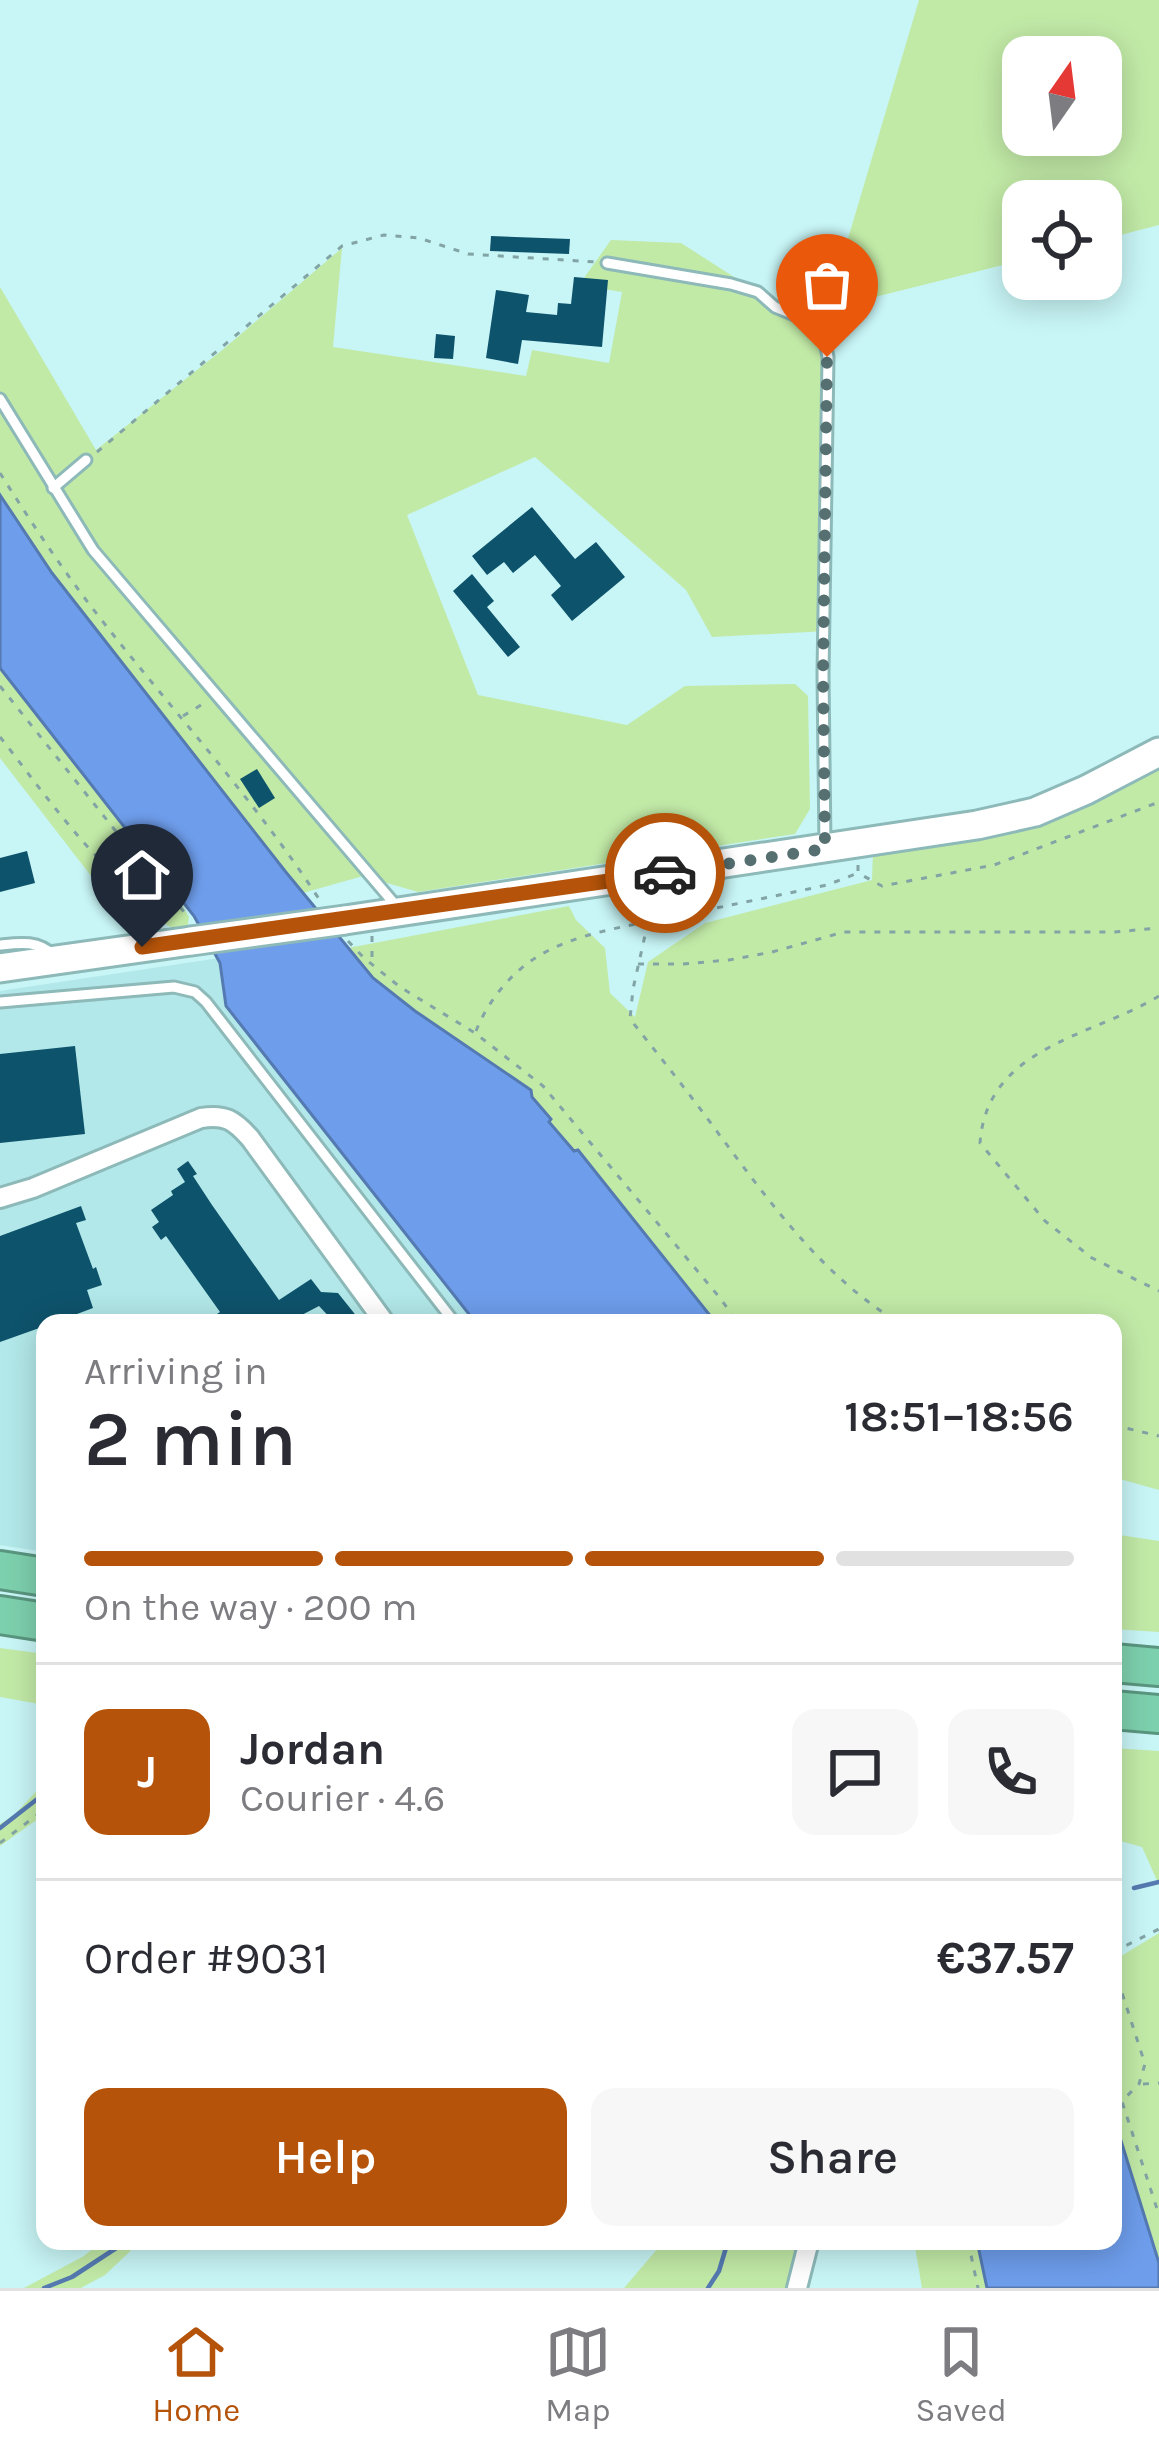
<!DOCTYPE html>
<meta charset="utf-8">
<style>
body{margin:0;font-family:Karla,sans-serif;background:#f7f7f7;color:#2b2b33;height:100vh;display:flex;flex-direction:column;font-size:45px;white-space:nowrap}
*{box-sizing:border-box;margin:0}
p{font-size:39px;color:#7c7c81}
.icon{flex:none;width:66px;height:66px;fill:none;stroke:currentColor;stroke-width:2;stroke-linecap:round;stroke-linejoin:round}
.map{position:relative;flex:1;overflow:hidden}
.panel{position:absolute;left:36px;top:1314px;width:1086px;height:936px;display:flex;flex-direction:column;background:#fff;border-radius:24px;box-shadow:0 6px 30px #0003}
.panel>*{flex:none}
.needle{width:78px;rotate:14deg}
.controls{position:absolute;left:1002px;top:36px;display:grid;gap:24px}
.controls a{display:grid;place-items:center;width:120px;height:120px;border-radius:24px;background:#fff;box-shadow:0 6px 30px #0003;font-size:60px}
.pin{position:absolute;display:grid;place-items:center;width:102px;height:102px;color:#fff;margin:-123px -51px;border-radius:50% 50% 50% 0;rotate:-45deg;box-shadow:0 0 12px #0007}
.pin .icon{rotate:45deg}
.courier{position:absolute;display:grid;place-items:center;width:120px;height:120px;margin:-60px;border:9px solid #b45309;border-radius:50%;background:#fff;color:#222;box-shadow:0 3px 15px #0007}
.head em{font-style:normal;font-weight:600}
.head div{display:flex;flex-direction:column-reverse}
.head{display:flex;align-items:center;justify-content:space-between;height:204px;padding:0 48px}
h1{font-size:78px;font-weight:600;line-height:90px}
.bar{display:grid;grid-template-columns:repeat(4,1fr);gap:18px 12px;align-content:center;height:144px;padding:0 48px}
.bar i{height:15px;border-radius:9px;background:#e1e1e2}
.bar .current{background:#b45309}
.bar p{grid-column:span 4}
.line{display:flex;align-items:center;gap:30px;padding:0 48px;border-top:3px solid #e1e1e2}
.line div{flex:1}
.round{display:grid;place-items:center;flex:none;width:126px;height:126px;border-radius:24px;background:#f7f7f7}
.button{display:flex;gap:24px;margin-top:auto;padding:24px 48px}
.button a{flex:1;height:138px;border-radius:24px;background:#b45309;color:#fff;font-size:48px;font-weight:600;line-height:138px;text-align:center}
.button a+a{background:#f7f7f7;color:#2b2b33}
.tab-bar{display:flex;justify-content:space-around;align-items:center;height:168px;border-top:3px solid #e1e1e2;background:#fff;font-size:33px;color:#7c7c81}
.tab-bar a{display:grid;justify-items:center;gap:6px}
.tab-bar .current{color:#b45309}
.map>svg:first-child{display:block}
.built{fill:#b2e8e9}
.green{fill:#c2eaa7;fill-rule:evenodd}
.water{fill:#6e9deb;stroke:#547ab1;stroke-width:3}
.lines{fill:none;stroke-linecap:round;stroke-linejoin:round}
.stream{stroke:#547ab1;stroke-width:4.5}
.building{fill:#0e536c}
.lane-casing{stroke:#8db9b9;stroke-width:15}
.street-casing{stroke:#8db9b9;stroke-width:24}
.secondary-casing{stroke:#8db9b9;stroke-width:33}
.highway-casing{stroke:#5a967f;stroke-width:42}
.path{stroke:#82a4a5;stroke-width:3;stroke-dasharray:6 9;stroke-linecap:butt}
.lane{stroke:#fff;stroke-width:9}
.street{stroke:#fff;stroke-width:18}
.secondary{stroke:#fff;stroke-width:27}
.highway{stroke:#7dd0ad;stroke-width:36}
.secondary-bridge-casing{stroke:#8db9b9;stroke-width:33;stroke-linecap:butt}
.secondary-bridge{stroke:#fff;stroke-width:27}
.done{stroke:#567071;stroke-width:12;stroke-dasharray:0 21.6}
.route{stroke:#b45309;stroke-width:15}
</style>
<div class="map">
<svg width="1159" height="2288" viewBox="0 0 1159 2288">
<rect width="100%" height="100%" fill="#c8f5f6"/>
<polygon class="built" points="260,952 576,1323 45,1323 45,1552 0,1545 0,991"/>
<g class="green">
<path d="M919,0H1159V225L1101,240V201H1023V260L827,309ZM1023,57H1101V135H1023Z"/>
<polygon points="611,240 681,243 759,293 774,309 811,322 823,338 826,356 827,631 712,637 686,590 535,457 407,515 478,695 627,725 685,686 795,684 808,696 810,809 795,834 418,892 363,876 303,893 52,573 0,495 0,287 96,450 221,351 342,248 333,347 526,376 532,350 609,363 622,292 579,285"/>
<polygon points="0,668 172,889 189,917 186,936 98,885 0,758"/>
<polygon points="1159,755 1159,1490 1113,1477 1113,1323 716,1323 578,1151 575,1152 549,1121 550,1119 532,1097 531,1090 415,1011 373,978 348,948 569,906 576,920 605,948 610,993 635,1017 648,962 705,923 872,880 873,850 980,839 1098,801"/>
<polygon points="1113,1534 1159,1541 1159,1632 1113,1629"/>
<polygon points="0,1648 45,1654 45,1705 0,1697"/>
<polygon points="1113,1748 1159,1751 1159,1885 1142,1847 1113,1839"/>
<polygon points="45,1782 45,1814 0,1846 0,1824 15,1814"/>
<polygon points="1159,1933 1159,2263 1113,2115 1113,1961"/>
<polygon points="102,2241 141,2241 105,2275 81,2288 24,2288 84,2256"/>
<polygon points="664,2241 814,2241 801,2288 624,2288"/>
<polygon points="914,2241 977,2241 987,2288 922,2288"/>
</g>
<g class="water">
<polygon points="0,495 52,573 285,871 373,978 415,1011 531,1090 532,1097 551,1119 549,1122 574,1151 578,1150 716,1323 476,1323 226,1006 220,963 194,916 0,668"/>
<polygon points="1113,2115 1159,2263 1159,2288 987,2288 977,2241 1113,2241"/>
</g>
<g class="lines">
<g class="stream">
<polyline points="0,1828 45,1793"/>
<polyline points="1134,1888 1159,1882"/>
<polyline points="44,2288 72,2277 127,2241"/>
<polyline points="708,2288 719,2271 728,2241"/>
</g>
</g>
<g class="building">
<polygon points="491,236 570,239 569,254 490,251"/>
<polygon points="574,277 608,280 602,347 522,340 518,364 486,358 496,290 529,295 526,312 557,315 558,303 571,304"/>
<polygon points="436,334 455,336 453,359 434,358"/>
<polygon points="532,507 575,559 596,542 625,577 572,621 551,595 561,586 535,555 513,573 504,562 487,575 472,556"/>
<polygon points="472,574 494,601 487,607 520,647 508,657 453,591"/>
<polygon points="257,769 275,798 259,808 240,779"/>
<polygon points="27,851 35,883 0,892 0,858"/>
<polygon points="75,1046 85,1134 0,1143 0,1054"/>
<polygon points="188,1161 197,1174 193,1176 212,1205 279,1300 311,1279 321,1292 338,1293 362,1323 335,1323 319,1306 296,1318 300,1323 203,1323 220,1312 166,1236 161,1240 152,1227 159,1222 151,1210 173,1195 171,1191 185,1182 177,1169"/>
<polygon points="81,1206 86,1220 76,1223 93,1269 96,1267 102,1285 87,1290 93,1308 53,1323 45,1323 45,1326 0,1342 0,1236"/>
</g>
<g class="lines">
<g class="lane-casing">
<g id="lane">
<polyline points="607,263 731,284 758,292 775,307 812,322 824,338 828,357 823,674 825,846"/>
<polyline points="0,399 93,550 398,908"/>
<polyline points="53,488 86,460"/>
<path d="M0,945C19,943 38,940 53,955"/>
<polyline points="0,1002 174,987 195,992 206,1002 455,1323"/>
</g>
</g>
<g class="street-casing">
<g id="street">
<path d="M0,1198L33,1188L201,1118C225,1114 234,1120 250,1138L385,1323"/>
<polyline points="797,2288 809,2241"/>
</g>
</g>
<g class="secondary-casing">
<g id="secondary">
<polyline points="345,920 977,825 1035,812 1086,790 1159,752"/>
<polyline points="0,968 191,941"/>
</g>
</g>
<g class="highway-casing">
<g id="highway">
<polyline points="0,1570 45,1577"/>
<polyline points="0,1615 45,1622"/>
<polyline points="1113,1663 1159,1667"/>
<polyline points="1113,1710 1159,1714"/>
</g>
</g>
<g class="path">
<polyline points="97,452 342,246 384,235 419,238 468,254 596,262"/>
<path d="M0,473C29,519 60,566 93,609C168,706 252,796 319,899"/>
<polyline points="0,686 154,879 188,916"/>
<polyline points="183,716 206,702"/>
<path d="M0,737C29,773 97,870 134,887L150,881"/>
<polyline points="858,865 858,873 882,886 994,865 1159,802"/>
<path d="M648,922L633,989L630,1019C661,1058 692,1097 721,1137C772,1205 826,1280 900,1323"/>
<polyline points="372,936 372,963"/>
<polyline points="348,941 364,958 400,987 475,1033 543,1086 720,1298 738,1323"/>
<polyline points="638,964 682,964 729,960 772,952 844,932 1114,932 1159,928"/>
<path d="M1159,996C1092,1037 987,1046 980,1143L1045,1221L1092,1258L1159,1291"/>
<path d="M476,1031C488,1001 511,972 540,955C580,932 629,926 673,917C725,906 776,896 827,885L858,873"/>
<polyline points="1113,1425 1159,1436"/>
<polyline points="0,1843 45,1809"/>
<polyline points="1113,1952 1159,1929"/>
<polyline points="1113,1965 1145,2064 1139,2084 1123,2100"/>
<polyline points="1113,2074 1159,2215"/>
<polyline points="1143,2084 1159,2083"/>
<polyline points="968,2241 978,2288"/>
</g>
<use href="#lane" class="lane"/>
<use href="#street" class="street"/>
<use href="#secondary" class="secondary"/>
<use href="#highway" class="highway"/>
<g class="secondary-bridge-casing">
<polyline id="secondary-bridge" points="191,941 345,920"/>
</g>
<use href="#secondary-bridge" class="secondary-bridge"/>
</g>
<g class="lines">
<polyline class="done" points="665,873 825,849 823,674 827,357"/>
<polyline class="route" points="142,947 665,873"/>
</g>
</svg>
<div class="controls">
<a><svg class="needle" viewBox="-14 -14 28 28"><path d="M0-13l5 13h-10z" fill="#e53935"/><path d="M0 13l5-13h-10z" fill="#7c7c81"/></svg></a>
<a><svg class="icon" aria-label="locate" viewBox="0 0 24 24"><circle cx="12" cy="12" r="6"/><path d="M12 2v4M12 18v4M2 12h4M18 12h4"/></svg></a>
</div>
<div class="pin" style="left:827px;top:357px;background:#ea580c"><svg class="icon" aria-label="bag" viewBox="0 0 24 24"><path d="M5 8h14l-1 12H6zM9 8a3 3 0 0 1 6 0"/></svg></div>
<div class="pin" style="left:142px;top:947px;background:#1f2937"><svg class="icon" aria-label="home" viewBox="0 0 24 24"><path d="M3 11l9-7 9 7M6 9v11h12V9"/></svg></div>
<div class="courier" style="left:665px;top:873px"><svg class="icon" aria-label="car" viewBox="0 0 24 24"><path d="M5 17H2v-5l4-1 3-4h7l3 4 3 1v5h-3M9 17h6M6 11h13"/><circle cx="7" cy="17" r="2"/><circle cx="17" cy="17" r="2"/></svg></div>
<section class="panel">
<div class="head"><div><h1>2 min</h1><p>Arriving in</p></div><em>18:51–18:56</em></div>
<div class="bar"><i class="current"></i><i class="current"></i><i class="current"></i><i></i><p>On the way · 200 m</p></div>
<div class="line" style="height:216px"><b class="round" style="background:#b45309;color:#fff">J</b><div><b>Jordan</b><p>Courier · 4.6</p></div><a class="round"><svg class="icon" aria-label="chat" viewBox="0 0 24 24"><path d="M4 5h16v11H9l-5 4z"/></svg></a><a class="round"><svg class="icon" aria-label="phone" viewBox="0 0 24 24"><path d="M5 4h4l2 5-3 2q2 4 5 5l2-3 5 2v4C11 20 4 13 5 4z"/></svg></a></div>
<div class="line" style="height:156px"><div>Order #9031</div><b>€37.57</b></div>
<div class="button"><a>Help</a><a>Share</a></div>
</section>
</div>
<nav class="tab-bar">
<a class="current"><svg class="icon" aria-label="home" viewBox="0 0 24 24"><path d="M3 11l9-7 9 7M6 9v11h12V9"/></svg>Home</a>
<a><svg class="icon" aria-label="map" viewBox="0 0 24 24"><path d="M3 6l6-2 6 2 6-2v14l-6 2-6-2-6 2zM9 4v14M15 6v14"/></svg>Map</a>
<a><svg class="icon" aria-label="saved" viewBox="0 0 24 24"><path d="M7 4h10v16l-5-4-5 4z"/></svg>Saved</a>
</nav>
